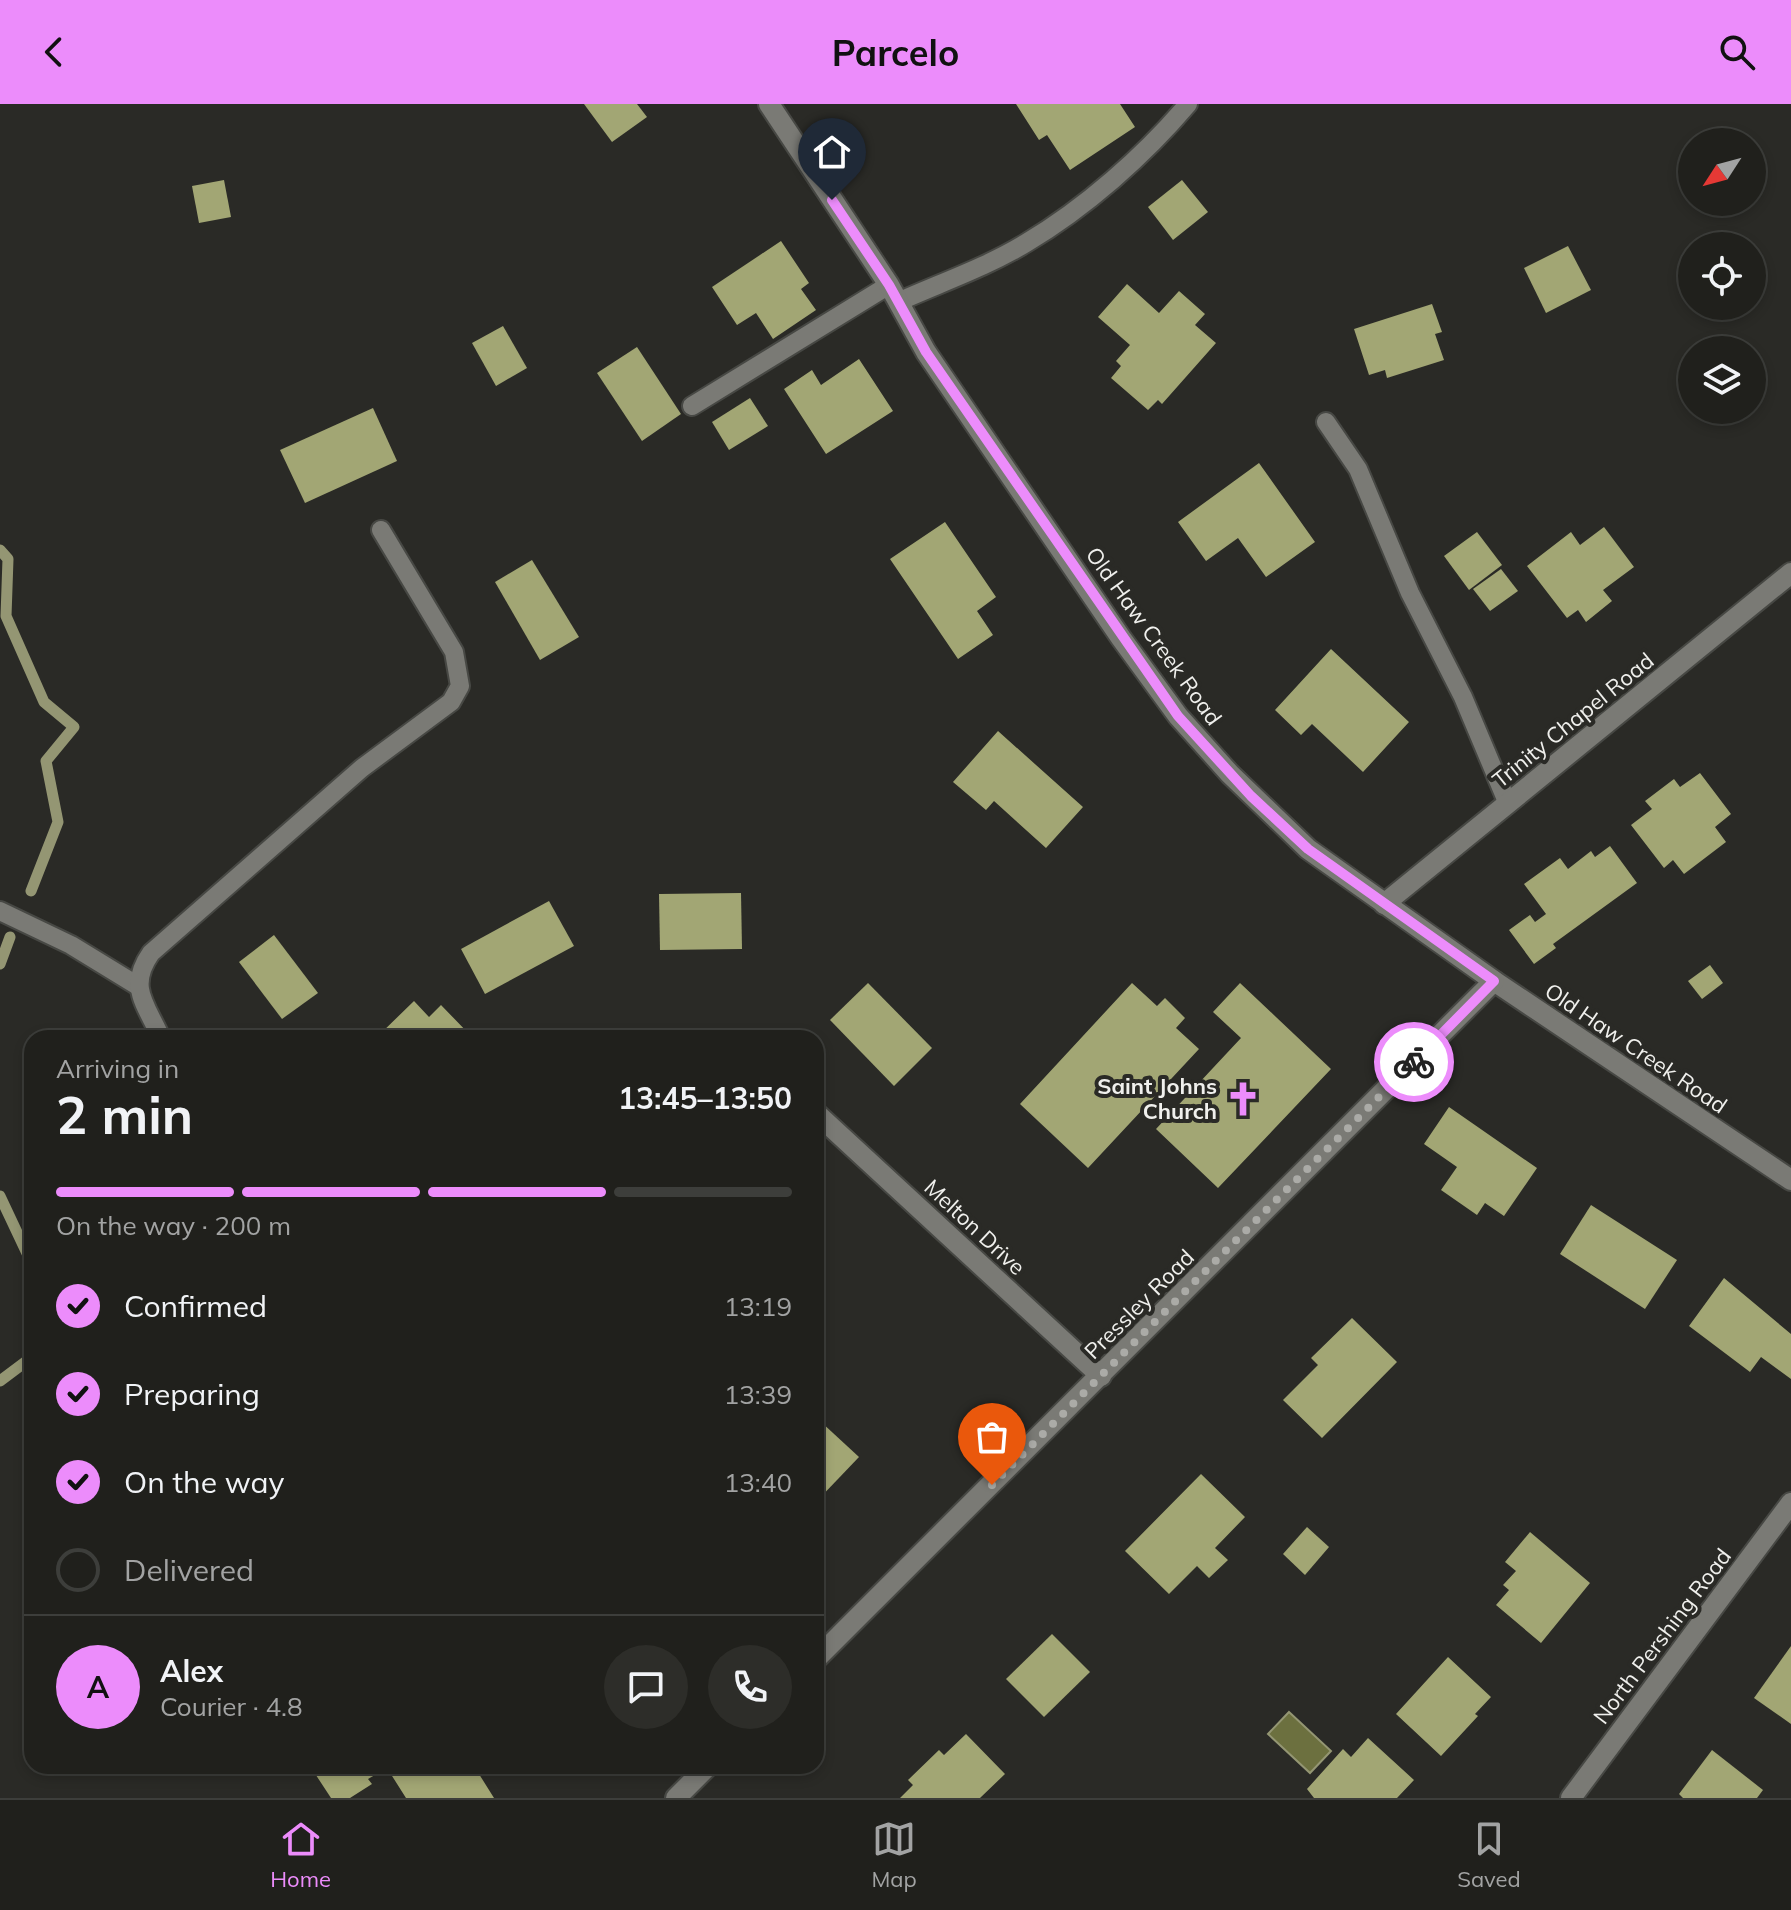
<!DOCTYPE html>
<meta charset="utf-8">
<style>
body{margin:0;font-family:Mulish,sans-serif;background:#2d2d29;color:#f1f3f6;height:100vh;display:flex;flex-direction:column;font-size:30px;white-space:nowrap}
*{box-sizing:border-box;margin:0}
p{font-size:26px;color:#a2a3a3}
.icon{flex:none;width:44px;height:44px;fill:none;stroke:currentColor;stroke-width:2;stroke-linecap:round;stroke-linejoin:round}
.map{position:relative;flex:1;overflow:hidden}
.sheet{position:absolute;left:24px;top:926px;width:800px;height:744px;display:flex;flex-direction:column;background:#20201c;border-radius:24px;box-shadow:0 4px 12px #0003,0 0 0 2px #3d3e3b}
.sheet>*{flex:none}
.needle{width:52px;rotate:234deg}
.controls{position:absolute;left:1678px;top:24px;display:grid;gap:16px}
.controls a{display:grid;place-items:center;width:88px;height:88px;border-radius:50%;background:#20201c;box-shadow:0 4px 12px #0003,0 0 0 2px #3d3e3b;font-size:40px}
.pin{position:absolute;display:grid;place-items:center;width:68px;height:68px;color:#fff;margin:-82px -34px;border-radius:50% 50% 50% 0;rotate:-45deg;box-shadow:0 0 8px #0007}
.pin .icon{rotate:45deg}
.courier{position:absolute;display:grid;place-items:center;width:80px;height:80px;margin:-40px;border:6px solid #ec8cfb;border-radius:50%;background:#fff;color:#222;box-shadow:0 2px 10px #0007}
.head em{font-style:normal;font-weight:700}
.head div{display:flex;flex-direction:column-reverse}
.head{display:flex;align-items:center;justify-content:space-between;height:136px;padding:0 32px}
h1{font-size:52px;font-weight:700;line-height:60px}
.bar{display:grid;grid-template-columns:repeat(4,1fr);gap:12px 8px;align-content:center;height:96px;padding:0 32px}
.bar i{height:10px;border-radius:6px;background:#3d3e3b}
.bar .on{background:#ec8cfb}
.bar p{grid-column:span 4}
.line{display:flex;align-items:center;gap:20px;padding:0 32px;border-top:2px solid #3d3e3b}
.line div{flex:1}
.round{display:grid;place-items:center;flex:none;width:84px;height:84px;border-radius:42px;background:#2d2d29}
ol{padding:0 32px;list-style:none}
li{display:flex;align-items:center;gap:24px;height:88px}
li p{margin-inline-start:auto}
li .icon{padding:8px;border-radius:50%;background:#ec8cfb;color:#111;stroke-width:4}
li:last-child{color:#a2a3a3}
li i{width:44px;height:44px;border:4px solid #3d3e3b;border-radius:50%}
header{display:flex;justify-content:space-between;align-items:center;height:104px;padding:0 32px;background:#ec8cfb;color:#111;font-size:36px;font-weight:700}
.tab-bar{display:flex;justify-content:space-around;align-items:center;height:112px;border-top:2px solid #3d3e3b;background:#20201c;font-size:22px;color:#a2a3a3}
.tab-bar a{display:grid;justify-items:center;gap:4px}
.tab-bar .on{color:#ec8cfb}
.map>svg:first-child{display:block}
.water{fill:#6c703f;stroke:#949673;stroke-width:2}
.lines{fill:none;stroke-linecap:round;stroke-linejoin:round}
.stream{stroke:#949673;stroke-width:11}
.building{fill:#a2a674}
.lane-casing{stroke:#474844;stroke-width:22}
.street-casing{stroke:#474844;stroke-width:24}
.lane{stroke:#7a7a75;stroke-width:18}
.street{stroke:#7a7a75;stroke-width:20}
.done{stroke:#ababa7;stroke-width:8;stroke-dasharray:0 14.4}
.route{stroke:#ec8cfb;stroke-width:10}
.labels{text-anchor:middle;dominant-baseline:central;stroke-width:8;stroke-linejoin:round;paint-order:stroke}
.street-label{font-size:22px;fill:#f0f0ed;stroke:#2a2a26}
.poi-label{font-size:22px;font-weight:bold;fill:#f0f0ed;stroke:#2a2a26;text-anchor:end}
</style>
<header><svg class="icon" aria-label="back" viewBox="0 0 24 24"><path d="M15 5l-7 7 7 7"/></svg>Parcelo<svg class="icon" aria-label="search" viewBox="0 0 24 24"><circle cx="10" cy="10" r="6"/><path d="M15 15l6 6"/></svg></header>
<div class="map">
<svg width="1791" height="1694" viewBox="0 0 1791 1694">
<rect width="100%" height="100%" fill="#2a2a26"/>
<polygon class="water" points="1289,1608 1331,1647 1310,1669 1268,1630"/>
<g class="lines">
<g class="stream">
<polyline points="0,446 8,455 6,512 44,598 74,623 46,657 58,718 31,787"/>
<polyline points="0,860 10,833"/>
<polyline points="0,1092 32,1160"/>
<polyline points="0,1277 32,1253"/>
</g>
</g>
<g class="building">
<polygon points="584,0 637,0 647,13 612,38"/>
<polygon points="1016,0 1120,0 1135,23 1070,66 1047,31 1039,36"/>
<polygon points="224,76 231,113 199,119 192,82"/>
<polygon points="1182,76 1208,108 1173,136 1148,103"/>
<polygon points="781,137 809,179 801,185 816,206 773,235 756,209 737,221 712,183"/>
<polygon points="1568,142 1591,186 1546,209 1524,164"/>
<polygon points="1127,180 1159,209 1179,187 1205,210 1195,221 1216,239 1162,300 1158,296 1148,306 1111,274 1121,262 1116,257 1130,241 1098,213"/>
<polygon points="1432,200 1442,228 1435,230 1444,256 1387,274 1385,266 1369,271 1354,225"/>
<polygon points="503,222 527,264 496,282 472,239"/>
<polygon points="637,243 681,310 642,337 597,269"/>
<polygon points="859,255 893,307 826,350 784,285 812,266 821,281"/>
<polygon points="750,294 768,322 729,346 712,318"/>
<polygon points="373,304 397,357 305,399 280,346"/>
<polygon points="1259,359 1315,438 1266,473 1238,434 1206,457 1178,418"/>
<polygon points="945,418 996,493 977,507 993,531 958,555 890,455"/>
<polygon points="1604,423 1634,463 1603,486 1612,497 1586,518 1578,506 1567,514 1527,462 1571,428 1580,441"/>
<polygon points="1477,428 1502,461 1469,486 1444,452"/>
<polygon points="532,456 579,533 540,556 495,478"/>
<polygon points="1501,465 1518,487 1490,507 1473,485"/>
<polygon points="1331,545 1409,618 1363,668 1312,620 1301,631 1275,606"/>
<polygon points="998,627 1083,703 1046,744 994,697 986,706 953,678"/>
<polygon points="1700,669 1731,710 1715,723 1726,738 1684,770 1673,756 1664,764 1631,721 1652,705 1645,697 1674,675 1680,683"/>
<polygon points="1610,742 1637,779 1553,840 1556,844 1534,860 1509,826 1530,811 1535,818 1546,810 1524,780 1560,754 1568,765 1591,747 1595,753"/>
<polygon points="741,789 742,845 660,846 659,790"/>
<polygon points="549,797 574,842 485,890 461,845"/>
<polygon points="274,831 318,889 282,915 239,858"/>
<polygon points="1710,861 1723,879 1702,895 1688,877"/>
<polygon points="868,879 932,944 894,982 830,916"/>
<polygon points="1132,879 1157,902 1165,894 1185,914 1176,924 1199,945 1088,1064 1020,1000"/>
<polygon points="1240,879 1331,965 1218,1084 1156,1025 1241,934 1213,908"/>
<polygon points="414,897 429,913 441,901 473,934 376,934"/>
<polygon points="1449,1003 1537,1064 1504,1112 1485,1099 1477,1111 1441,1086 1457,1063 1424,1040"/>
<polygon points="1591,1101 1677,1156 1645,1205 1560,1150"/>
<polygon points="1724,1174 1791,1230 1791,1275 1761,1253 1750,1268 1689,1222"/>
<polygon points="1352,1214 1397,1258 1322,1334 1283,1296 1318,1261 1311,1254"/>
<polygon points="820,1317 859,1353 816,1398 816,1321"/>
<polygon points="1201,1370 1245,1413 1215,1444 1228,1456 1209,1474 1197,1462 1169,1490 1125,1447"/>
<polygon points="1307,1423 1329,1443 1305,1471 1283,1450"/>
<polygon points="1530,1428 1590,1479 1541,1539 1496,1501 1509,1486 1503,1481 1516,1467 1505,1458"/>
<polygon points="1052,1530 1090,1568 1044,1613 1006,1575"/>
<polygon points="1791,1542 1791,1620 1754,1594"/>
<polygon points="1448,1553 1491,1593 1475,1610 1478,1612 1441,1652 1396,1610"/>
<polygon points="966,1630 1005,1670 980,1694 900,1694 913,1681 908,1676 939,1646 944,1651"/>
<polygon points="1368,1634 1414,1676 1397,1694 1314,1694 1307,1685 1343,1645 1351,1653"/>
<polygon points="1712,1646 1763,1686 1757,1694 1683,1694 1679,1690"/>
<polygon points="310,1662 474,1662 494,1694 406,1694 387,1664 368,1675 372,1680 350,1694 331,1694"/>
</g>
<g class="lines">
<g class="lane-casing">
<g id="lane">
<path d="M898,198C940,179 987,163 1026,139C1085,104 1144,52 1188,0"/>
<polyline points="692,302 889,181"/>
<polyline points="1326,318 1358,365 1410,489 1463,593 1508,700"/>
<polyline points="0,807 71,841 138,882"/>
<path d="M161,934C146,900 127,883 151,849L362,664L451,598L460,582L454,548L381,426"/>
</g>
</g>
<g class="street-casing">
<g id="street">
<polyline points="769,0 889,181 926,248 1121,534 1178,612 1230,670 1308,745 1494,877 1791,1076"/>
<polyline points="1384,800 1791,469"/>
<polyline points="816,1009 1101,1272"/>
<polyline points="816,1555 1494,877"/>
<polyline points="676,1694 708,1662"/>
<polyline points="1571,1694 1791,1399"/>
</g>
</g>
<use href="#lane" class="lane"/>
<use href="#street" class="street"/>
</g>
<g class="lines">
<polyline class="done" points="992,1381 1414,958"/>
<polyline class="route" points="832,96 889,181 926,248 1178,612 1251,692 1308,745 1494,877 1414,958"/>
</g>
<defs>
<g id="church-bare" transform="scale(2.76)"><path d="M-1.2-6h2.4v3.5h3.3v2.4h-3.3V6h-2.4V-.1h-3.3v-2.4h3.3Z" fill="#ec8cfb" stroke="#2a2a26" stroke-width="2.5" paint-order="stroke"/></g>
</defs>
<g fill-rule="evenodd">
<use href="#church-bare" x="1243" y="995"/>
</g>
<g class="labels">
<g class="street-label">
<text transform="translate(1154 532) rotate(54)">Old Haw Creek Road</text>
<text transform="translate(1573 616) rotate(-39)">Trinity Chapel Road</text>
<text transform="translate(1636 944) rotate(34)">Old Haw Creek Road</text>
<text transform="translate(975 1123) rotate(43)">Melton Drive</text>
<text transform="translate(1139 1200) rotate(-45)">Pressley Road</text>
<text transform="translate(1662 1532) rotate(-53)">North Pershing Road</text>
</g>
<g class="poi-label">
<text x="1217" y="982">Saint Johns<tspan x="1217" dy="25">Church</tspan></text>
</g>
</g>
</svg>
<div class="controls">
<a><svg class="needle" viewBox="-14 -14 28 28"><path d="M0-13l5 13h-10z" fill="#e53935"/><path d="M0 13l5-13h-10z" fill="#a2a3a3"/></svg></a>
<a><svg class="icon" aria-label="locate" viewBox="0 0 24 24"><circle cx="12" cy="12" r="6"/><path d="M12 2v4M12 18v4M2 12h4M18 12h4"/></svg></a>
<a><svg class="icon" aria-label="layers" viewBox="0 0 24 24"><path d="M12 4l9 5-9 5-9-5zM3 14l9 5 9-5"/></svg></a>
</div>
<div class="pin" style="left:992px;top:1381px;background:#ea580c"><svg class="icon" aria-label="bag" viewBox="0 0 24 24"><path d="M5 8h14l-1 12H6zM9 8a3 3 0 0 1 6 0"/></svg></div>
<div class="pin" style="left:832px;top:96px;background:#1f2937"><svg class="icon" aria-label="home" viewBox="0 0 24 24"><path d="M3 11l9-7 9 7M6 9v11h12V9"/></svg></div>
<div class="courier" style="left:1414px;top:958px"><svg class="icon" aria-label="bike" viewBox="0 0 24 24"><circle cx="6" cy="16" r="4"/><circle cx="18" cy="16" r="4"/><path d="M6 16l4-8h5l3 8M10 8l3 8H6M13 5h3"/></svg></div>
<section class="sheet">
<div class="head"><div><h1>2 min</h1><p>Arriving in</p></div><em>13:45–13:50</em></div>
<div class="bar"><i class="on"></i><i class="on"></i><i class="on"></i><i></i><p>On the way · 200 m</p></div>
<ol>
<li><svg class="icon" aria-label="check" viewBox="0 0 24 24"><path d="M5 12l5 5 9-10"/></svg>Confirmed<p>13:19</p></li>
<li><svg class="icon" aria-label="check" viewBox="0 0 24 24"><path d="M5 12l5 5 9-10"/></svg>Preparing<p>13:39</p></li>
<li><svg class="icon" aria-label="check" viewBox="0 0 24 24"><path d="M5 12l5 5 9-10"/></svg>On the way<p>13:40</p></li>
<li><i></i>Delivered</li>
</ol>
<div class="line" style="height:144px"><b class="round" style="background:#ec8cfb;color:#111">A</b><div><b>Alex</b><p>Courier · 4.8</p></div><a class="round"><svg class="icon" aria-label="chat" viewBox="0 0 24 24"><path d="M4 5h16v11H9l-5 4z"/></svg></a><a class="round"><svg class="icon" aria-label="phone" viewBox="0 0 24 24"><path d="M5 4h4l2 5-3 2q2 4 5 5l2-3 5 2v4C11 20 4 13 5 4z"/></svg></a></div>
</section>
</div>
<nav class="tab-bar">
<a class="on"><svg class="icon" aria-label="home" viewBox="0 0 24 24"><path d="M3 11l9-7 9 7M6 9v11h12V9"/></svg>Home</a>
<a><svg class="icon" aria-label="map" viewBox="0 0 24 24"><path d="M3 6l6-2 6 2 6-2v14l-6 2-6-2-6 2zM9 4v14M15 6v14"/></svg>Map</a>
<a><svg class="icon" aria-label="saved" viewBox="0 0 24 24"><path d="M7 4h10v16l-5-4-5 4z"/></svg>Saved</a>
</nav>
